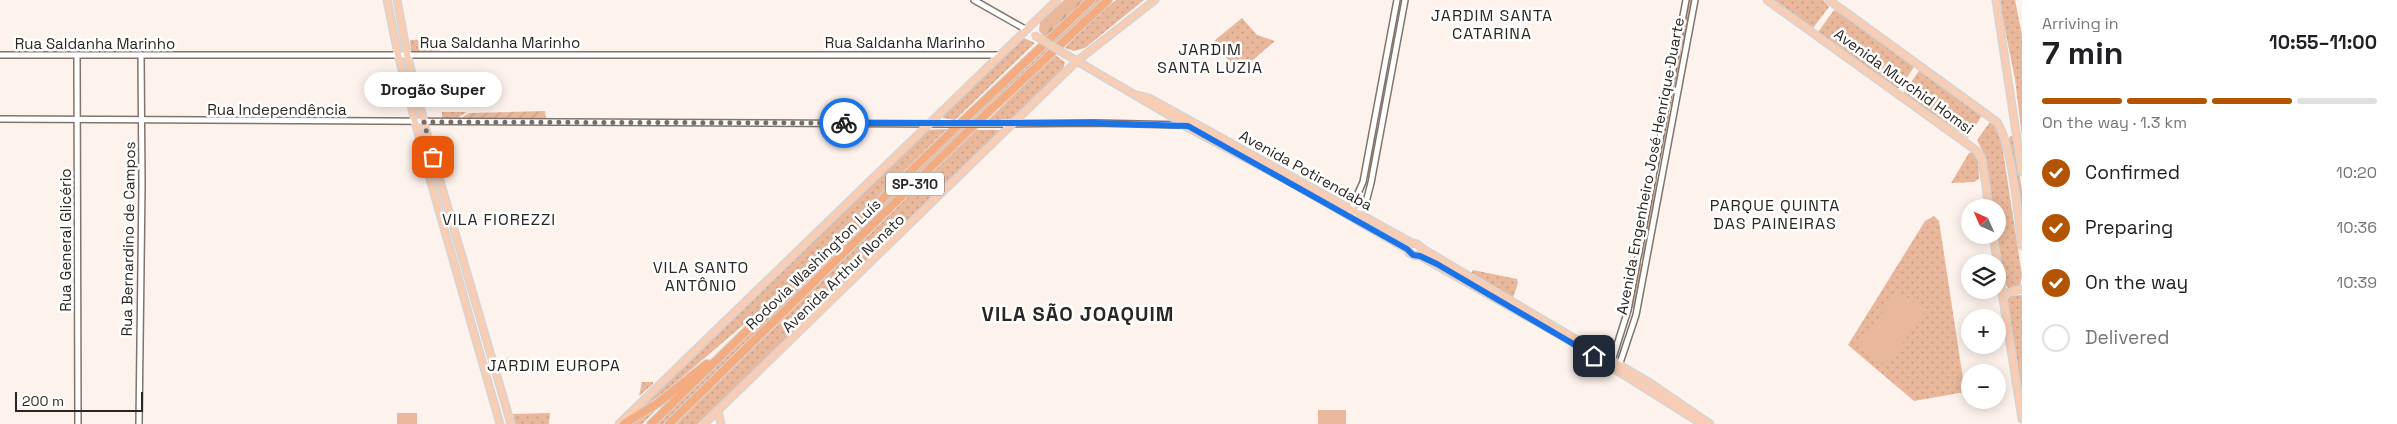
<!DOCTYPE html>
<meta charset="utf-8">
<style>
body{margin:0;font-family:"Space Grotesk",sans-serif;background:#f6f6f6;color:#202124;height:100vh;display:flex;flex-direction:column;font-size:19px;white-space:nowrap}
*{box-sizing:border-box;margin:0}
p{font-size:16px;color:#757577}
.icon{flex:none;width:28px;height:28px;fill:none;stroke:currentColor;stroke-width:2;stroke-linecap:round;stroke-linejoin:round}
.map{position:relative;flex:1;overflow:hidden}
.details{display:flex;flex-direction:column;background:#fff;width:375px}
.details>*{flex:none}
.needle{width:32px;rotate:315deg}
.controls{position:absolute;left:1961px;top:199px;display:grid;gap:10px}
.controls a{display:grid;place-items:center;width:45px;height:45px;border-radius:50%;background:#fff;box-shadow:0 2px 12px #0003;font-size:25px}
.scale{position:absolute;left:15px;bottom:12px;width:128px;box-sizing:border-box;padding-left:5px;border:2px solid #2b2623;border-top:0;font-size:14px;line-height:18px;white-space:nowrap;color:#2b2623;-webkit-text-stroke:4px #fff;paint-order:stroke}
.pin{position:absolute;display:grid;place-items:center;width:42px;height:42px;color:#fff;margin:-21px;border-radius:10px;box-shadow:0 2px 8px #0006}
.courier{position:absolute;display:grid;place-items:center;width:50px;height:50px;margin:-25px;border:4px solid #1a73e8;border-radius:50%;background:#fff;color:#222;box-shadow:0 1px 6px #0007}
.bubble{position:absolute;height:35px;border-radius:18px;background:#fff;box-shadow:0 2px 12px #0003;font-size:16px;font-weight:700;line-height:35px;text-align:center}
.summary em{font-style:normal;font-weight:700}
.summary div{display:flex;flex-direction:column-reverse}
.summary{display:flex;align-items:center;justify-content:space-between;height:85px;padding:0 20px}
h1{font-size:32px;font-weight:700;line-height:38px}
.bar{display:grid;grid-template-columns:repeat(4,1fr);gap:8px 5px;align-content:center;height:60px;padding:0 20px}
.bar i{height:6px;border-radius:4px;background:#e0e0e0}
.bar .selected{background:#b25401}
.bar p{grid-column:span 4}
ol{padding:0 20px;list-style:none}
li{display:flex;align-items:center;gap:15px;height:55px}
li p{margin-inline-start:auto}
li .icon{padding:5px;border-radius:50%;background:#b25401;color:#fff;stroke-width:4}
li:last-child{color:#757577}
li i{width:28px;height:28px;border:2px solid #e0e0e0;border-radius:50%}
main{display:flex;flex:1;min-height:0}
.map>svg:first-child{display:block}
.grass{fill:url(#grass-dots)}
.forest{fill:url(#forest-firs)}
.garden{fill:url(#garden-furrows)}
.pitch{fill:#e9b89c}
.lines{fill:none;stroke-linecap:round;stroke-linejoin:round}
.minor-casing{stroke:#80746d;stroke-width:8}
.major-casing{stroke:#d5d4d3;stroke-width:9}
.highway-casing{stroke:#d5d4d3;stroke-width:10}
.minor{stroke:#fff;stroke-width:5}
.major{stroke:#f9cdb3;stroke-width:6}
.highway{stroke:#f5ab80;stroke-width:8}
.minor-bridge-casing{stroke:#80746d;stroke-width:8;stroke-linecap:butt}
.major-bridge-casing{stroke:#d5d4d3;stroke-width:9;stroke-linecap:butt}
.minor-bridge{stroke:#fff;stroke-width:5}
.major-bridge{stroke:#f9cdb3;stroke-width:6}
.done{stroke:#746d69;stroke-width:5;stroke-dasharray:0 9}
.route{stroke:#1a73e8;stroke-width:6}
.labels{text-anchor:middle;dominant-baseline:central;stroke-width:5;stroke-linejoin:round;paint-order:stroke}
.shield{fill:#fff;stroke:#6b6765;stroke-width:1}
.shield-label{font-size:14px;font-weight:bold;fill:#2b2623}
.street-label{font-size:15px;fill:#2b2623;stroke:#fff}
.neighbourhood-label{font-size:16px;letter-spacing:1px;fill:#2b2623;stroke:#fff}
.district-label{font-size:20px;font-weight:bold;letter-spacing:1px;fill:#2b2623;stroke:#fff}
</style>
<main>
<div class="map">
<svg width="2022" height="424" viewBox="0 0 2022 424">
<defs>
<pattern id="grass-dots" width="8" height="8" patternUnits="userSpaceOnUse" patternTransform="scale(1.25)"><rect width="8" height="8" fill="#e9b89c"/><path d="M2 2h.1M6 6h.1" fill="none" stroke="#c89e86" stroke-width="1.8" stroke-linecap="round"/></pattern>
<pattern id="forest-firs" width="22" height="20" patternUnits="userSpaceOnUse" patternTransform="scale(1.25)"><rect width="22" height="20" fill="#e9b89c"/><path d="M5 1l3.5 6h-7zM16 11l3.5 6h-7z" fill="#c89e86"/></pattern>
<pattern id="garden-furrows" width="10" height="10" patternUnits="userSpaceOnUse" patternTransform="scale(1.25)"><rect width="10" height="10" fill="#e9b89c"/><path d="M-1 1l2-2M0 10L10 0M9 11l2-2" fill="none" stroke="#c89e86"/></pattern>
</defs>
<rect width="100%" height="100%" fill="#fdf2ec"/>
<g class="grass">
<polygon points="1095,0 1104,0 1060,40 705,385 663,424 654,424 1071,21"/>
<polygon points="1116,0 1144,0 1085,48 1074,51 1065,48 1085,26"/>
<polygon points="1399,0 1403,0 1391,57 1388,55"/>
<polygon points="1689,0 1693,0 1683,46 1681,44"/>
<polygon points="1773,0 1823,0 1829,7 1813,28"/>
<polygon points="1999,0 2015,0 2022,35 2022,138 2015,79"/>
<polygon points="1834,10 1838,11 1913,65 1914,67 1900,88 1896,88 1820,35 1818,32"/>
<polygon points="1242,18 1257,35 1275,41 1238,73 1214,41"/>
<polygon points="1024,38 1035,43 955,120 943,118 943,114"/>
<polygon points="438,39 439,53 411,53 410,40"/>
<polygon points="1679,51 1682,52 1672,106 1670,108"/>
<polygon points="1055,55 1065,62 1063,70 1011,119 987,121"/>
<polygon points="1387,64 1391,66 1378,122 1377,122"/>
<polygon points="1919,71 1922,71 1982,115 1968,138 1905,95 1903,93"/>
<polygon points="442,112 467,112 454,120 442,120"/>
<polygon points="1669,114 1671,115 1658,172 1656,171 1666,115"/>
<polygon points="1990,122 1996,127 2001,138 2022,275 2020,287 2009,289 2005,284 1997,235 1998,208 1993,207 1985,156 1977,140"/>
<polygon points="1377,126 1379,128 1370,178 1367,178"/>
<polygon points="947,129 769,303 666,391 639,410 927,130"/>
<polygon points="976,130 1000,130 993,139 698,424 676,424"/>
<polygon points="2013,136 2022,190 2022,224 2009,140 2010,136"/>
<polygon points="1972,152 1978,157 1979,179 1974,182 1951,183 1969,153"/>
<polygon points="1656,177 1658,179 1643,258 1639,256"/>
<polygon points="1934,216 1939,221 1965,392 1914,401 1848,345 1925,221"/>
<polygon points="1639,263 1643,265 1634,308 1631,307"/>
<polygon points="1473,270 1517,279 1518,283 1513,298 1511,299 1470,275"/>
<polygon points="2022,295 2022,398 2007,300 2010,296"/>
<polygon points="642,382 653,382 653,384 639,396"/>
<polygon points="662,404 642,424 627,424"/>
<polygon points="550,413 549,424 515,424 513,414"/>
</g>
<polygon class="forest" points="1064,0 1088,0 1045,37 1039,31 1040,22"/>
<polygon class="garden" points="545,111 546,121 457,121 469,113"/>
<g class="pitch">
<polygon points="1897,291 1925,310 1887,366 1859,347"/>
<polygon points="508,357 520,364 516,371 504,364"/>
<rect x="1318" y="410" width="28" height="14"/>
<rect x="397" y="413" width="20" height="11"/>
</g>
<g class="lines">
<g class="minor-casing">
<g id="minor">
<polyline points="974,0 1025,29"/>
<polyline points="0,55 1000,55"/>
<polyline points="77,55 78,424"/>
<polyline points="0,119 946,124"/>
<polyline points="1003,124 1094,123 1183,125"/>
<polyline points="1350,211 1363,182 1397,0"/>
<polyline points="1356,214 1366,202 1371,183 1405,0"/>
<polyline points="1611,364 1628,310 1686,0"/>
<polyline points="1619,366 1636,315 1695,0"/>
<polyline points="139,424 142,185 141,55"/>
</g>
</g>
<g class="major-casing">
<g id="major">
<polyline points="387,0 398,54 426,165 500,424"/>
<polyline points="397,0 407,54 433,157 511,424"/>
<polyline points="1767,0 1977,151 1982,159 1989,208"/>
<path d="M1829,0L1997,122C2012,144 2018,217 2022,246"/>
<polyline points="1996,0 2022,172"/>
<polyline points="1065,54 1174,118 1186,120"/>
<polyline points="1137,95 1149,98 1412,243 1417,244 1423,249 1422,254 1416,256 1409,253 1407,247 1412,243"/>
<polyline points="1183,125 1287,180 1407,249"/>
<polyline points="1993,235 2022,419"/>
<polyline points="1423,249 1650,383 1710,424"/>
<polyline points="1420,256 1562,336 1702,424"/>
<polyline points="2002,294 2022,289"/>
<polyline points="718,410 721,424"/>
<polyline points="619,424 1057,0"/>
<polyline points="704,424 1077,61 1155,0"/>
</g>
</g>
<g class="highway-casing">
<g id="highway">
<polyline points="624,424 658,403 707,364"/>
<polyline points="651,424 948,135 1091,0"/>
<polyline points="669,424 969,130 1108,0"/>
</g>
</g>
<use href="#minor" class="minor"/>
<use href="#major" class="major"/>
<use href="#highway" class="highway"/>
<g class="minor-bridge-casing">
<polyline id="minor-bridge" points="946,124 1003,124"/>
</g>
<g class="major-bridge-casing">
<polyline id="major-bridge" points="1034,35 1065,54"/>
</g>
<use href="#minor-bridge" class="minor-bridge"/>
<use href="#major-bridge" class="major-bridge"/>
</g>
<g class="lines">
<polyline class="done" points="433,157 424,122 844,123"/>
<polyline class="route" points="844,123 1094,123 1188,126 1407,249 1413,255 1420,256 1437,264 1594,356"/>
</g>
<g class="labels">
<rect class="shield" x="886" y="172.5" width="58" height="23" rx="4"/>
<g class="shield-label">
<text x="915" y="184">SP-310</text>
</g>
<g class="street-label">
<text x="500" y="42">Rua Saldanha Marinho</text>
<text x="905" y="42">Rua Saldanha Marinho</text>
<text x="95" y="43">Rua Saldanha Marinho</text>
<text transform="translate(1904 81) rotate(36)">Avenida Murchid Homsi</text>
<text x="277" y="109">Rua Independência</text>
<text transform="translate(1650 166) rotate(-79)">Avenida Engenheiro José Henrique Duarte</text>
<text transform="translate(1306 170) rotate(29)">Avenida Potirendaba</text>
<text transform="translate(128 239) rotate(-89)">Rua Bernardino de Campos</text>
<text transform="translate(65 240) rotate(-90)">Rua General Glicério</text>
<text transform="translate(813 264) rotate(-44)">Rodovia Washington Luís</text>
<text transform="translate(843 273) rotate(-44)">Avenida Arthur Nonato</text>
</g>
<g class="neighbourhood-label">
<text x="1492" y="15">JARDIM SANTA<tspan x="1492" dy="18">CATARINA</tspan></text>
<text x="1210" y="49">JARDIM<tspan x="1210" dy="18">SANTA LUZIA</tspan></text>
<text x="1775" y="205">PARQUE QUINTA<tspan x="1775" dy="18">DAS PAINEIRAS</tspan></text>
<text x="499" y="219">VILA FIOREZZI</text>
<text x="701" y="267">VILA SANTO<tspan x="701" dy="18">ANTÔNIO</tspan></text>
<text x="554" y="365">JARDIM EUROPA</text>
</g>
<g class="district-label">
<text x="1078" y="314">VILA SÃO JOAQUIM</text>
</g>
</g>
</svg>
<div class="controls">
<a><svg class="needle" viewBox="-14 -14 28 28"><path d="M0-13l5 13h-10z" fill="#e53935"/><path d="M0 13l5-13h-10z" fill="#757577"/></svg></a>
<a><svg class="icon" aria-label="layers" viewBox="0 0 24 24"><path d="M12 4l9 5-9 5-9-5zM3 14l9 5 9-5"/></svg></a>
<a>+</a>
<a>−</a>
</div>
<div class="scale">200 m</div>
<div class="pin" style="left:433px;top:157px;background:#ea580c"><svg class="icon" aria-label="bag" viewBox="0 0 24 24"><path d="M5 8h14l-1 12H6zM9 8a3 3 0 0 1 6 0"/></svg></div>
<div class="pin" style="left:1594px;top:356px;background:#1f2937"><svg class="icon" aria-label="home" viewBox="0 0 24 24"><path d="M3 11l9-7 9 7M6 9v11h12V9"/></svg></div>
<div class="courier" style="left:844px;top:123px"><svg class="icon" aria-label="bike" viewBox="0 0 24 24"><circle cx="6" cy="16" r="4"/><circle cx="18" cy="16" r="4"/><path d="M6 16l4-8h5l3 8M10 8l3 8H6M13 5h3"/></svg></div>
<div class="bubble" style="left:364px;top:72px;width:138px">Drogão Super</div>
</div>
<section class="details">
<div class="summary"><div><h1>7 min</h1><p>Arriving in</p></div><em>10:55–11:00</em></div>
<div class="bar"><i class="selected"></i><i class="selected"></i><i class="selected"></i><i></i><p>On the way · 1.3 km</p></div>
<ol>
<li><svg class="icon" aria-label="check" viewBox="0 0 24 24"><path d="M5 12l5 5 9-10"/></svg>Confirmed<p>10:20</p></li>
<li><svg class="icon" aria-label="check" viewBox="0 0 24 24"><path d="M5 12l5 5 9-10"/></svg>Preparing<p>10:36</p></li>
<li><svg class="icon" aria-label="check" viewBox="0 0 24 24"><path d="M5 12l5 5 9-10"/></svg>On the way<p>10:39</p></li>
<li><i></i>Delivered</li>
</ol>
</section>
</main>
